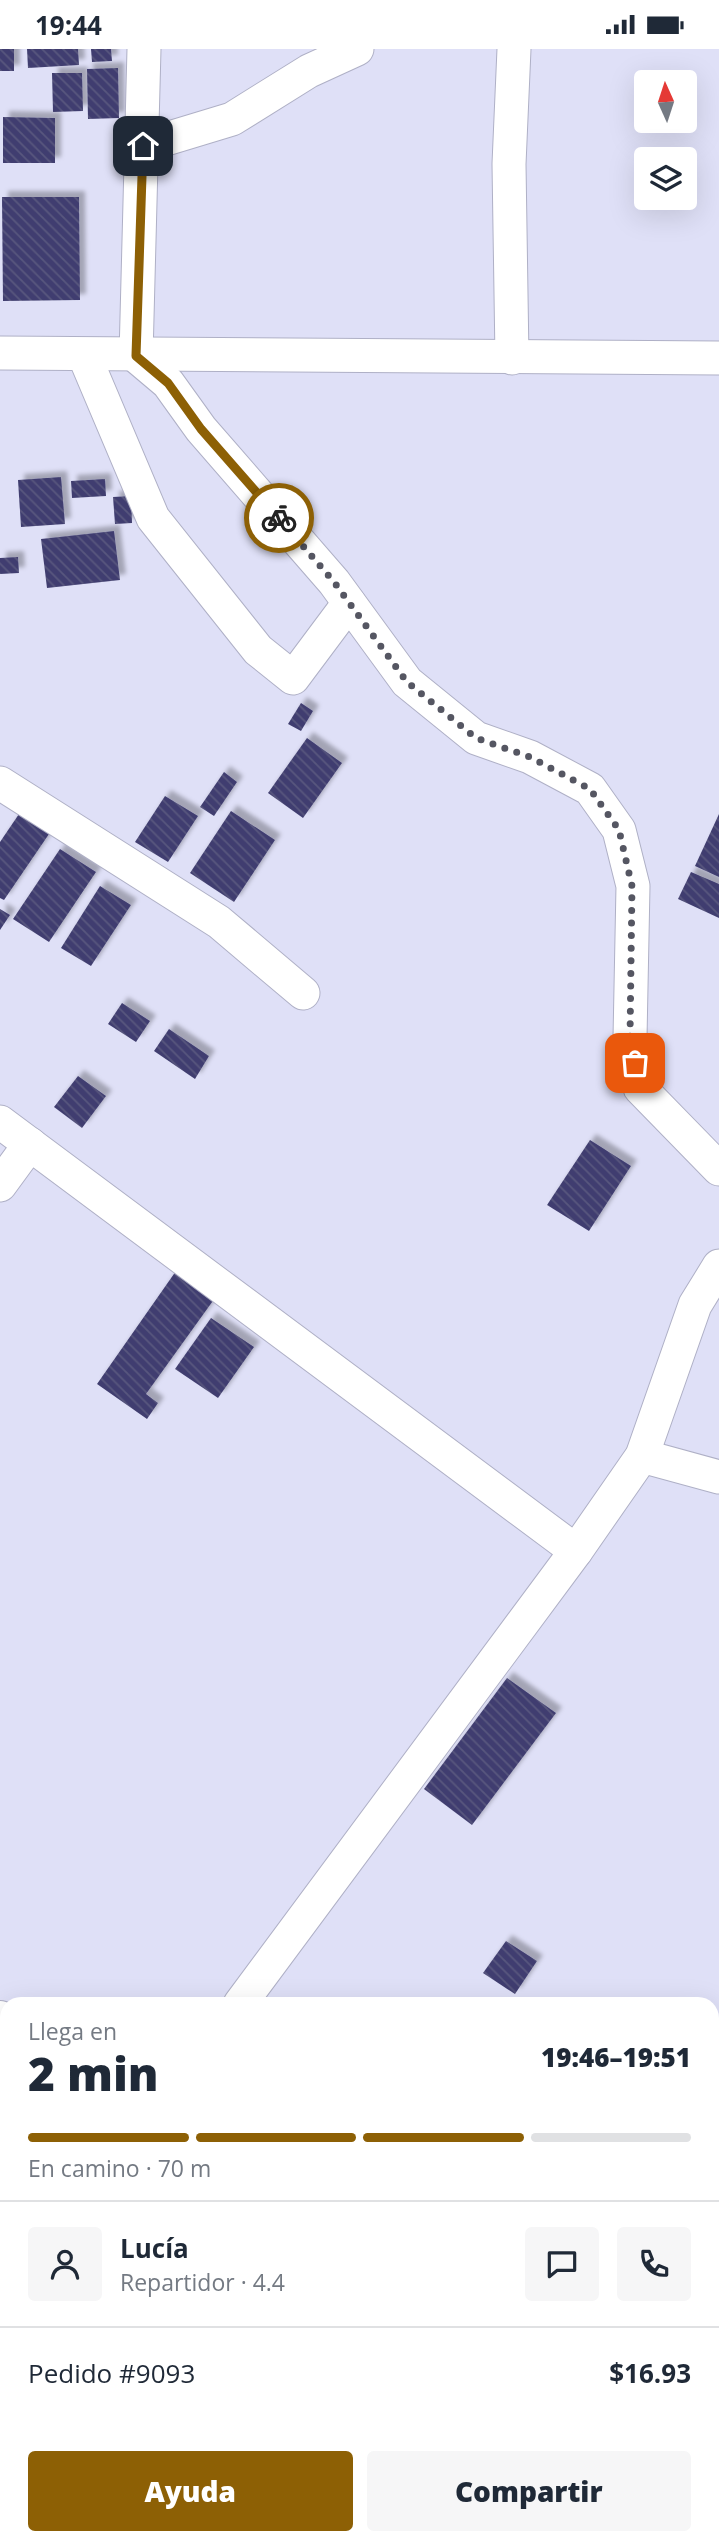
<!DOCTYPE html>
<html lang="es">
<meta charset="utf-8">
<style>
body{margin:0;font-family:"Open Sans",sans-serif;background:#f6f6f7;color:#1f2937;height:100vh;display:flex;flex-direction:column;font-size:26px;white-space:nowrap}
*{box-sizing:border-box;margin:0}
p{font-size:23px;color:#747a83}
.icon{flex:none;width:38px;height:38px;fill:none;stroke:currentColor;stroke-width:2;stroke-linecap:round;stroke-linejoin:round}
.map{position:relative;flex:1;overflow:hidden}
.side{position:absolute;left:0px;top:1948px;width:719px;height:548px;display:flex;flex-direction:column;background:#fff;border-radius:21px 21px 0 0;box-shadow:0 7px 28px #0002}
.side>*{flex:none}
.needle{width:46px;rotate:357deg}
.buttons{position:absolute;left:634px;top:21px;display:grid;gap:14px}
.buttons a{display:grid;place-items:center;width:63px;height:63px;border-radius:7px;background:#fff;box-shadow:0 7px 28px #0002;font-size:35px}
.pin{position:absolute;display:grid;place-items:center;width:60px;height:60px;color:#fff;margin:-30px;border-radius:14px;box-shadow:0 4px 10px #0006}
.courier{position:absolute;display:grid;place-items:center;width:70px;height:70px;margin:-35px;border:5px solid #8d6005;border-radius:50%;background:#fff;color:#222;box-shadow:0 2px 9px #0007}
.head em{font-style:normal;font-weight:800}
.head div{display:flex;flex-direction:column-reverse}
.head{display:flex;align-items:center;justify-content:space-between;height:119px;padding:0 28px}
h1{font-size:46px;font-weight:800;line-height:52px}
.bar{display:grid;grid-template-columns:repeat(4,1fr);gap:10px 7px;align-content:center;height:84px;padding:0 28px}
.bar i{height:9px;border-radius:5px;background:#e0e1e3}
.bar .selected{background:#8d6005}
.bar p{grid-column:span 4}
.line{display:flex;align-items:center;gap:18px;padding:0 28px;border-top:2px solid #e0e1e3}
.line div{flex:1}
.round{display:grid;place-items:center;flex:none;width:74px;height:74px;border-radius:7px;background:#f6f6f7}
.action{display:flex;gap:14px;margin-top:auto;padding:14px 28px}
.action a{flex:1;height:80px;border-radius:7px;background:#8d6005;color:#fff;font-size:28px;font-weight:800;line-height:80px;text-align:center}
.action a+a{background:#f6f6f7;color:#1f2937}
.status{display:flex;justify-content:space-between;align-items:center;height:49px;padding:0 35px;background:#fff;direction:ltr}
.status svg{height:19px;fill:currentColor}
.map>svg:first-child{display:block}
.built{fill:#d1d2f0}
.building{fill:url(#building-back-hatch);filter:url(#shadow)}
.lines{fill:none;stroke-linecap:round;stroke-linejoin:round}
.minor-casing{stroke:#afb0c6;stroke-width:35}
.secondary-casing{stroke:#afb0c6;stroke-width:40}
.minor{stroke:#fff;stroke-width:33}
.secondary{stroke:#fff;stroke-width:38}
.done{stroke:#555662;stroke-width:7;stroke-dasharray:0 12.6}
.route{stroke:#8d6005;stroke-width:9}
</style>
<div class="status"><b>19:44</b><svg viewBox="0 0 49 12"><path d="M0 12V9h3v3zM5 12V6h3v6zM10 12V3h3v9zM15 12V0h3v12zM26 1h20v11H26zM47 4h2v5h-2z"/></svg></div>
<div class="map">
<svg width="719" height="2494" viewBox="0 0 719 2494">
<defs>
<pattern id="building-back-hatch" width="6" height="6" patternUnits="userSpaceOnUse" patternTransform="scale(1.75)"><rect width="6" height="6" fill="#403e6f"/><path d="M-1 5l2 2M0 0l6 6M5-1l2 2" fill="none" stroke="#58567e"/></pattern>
<filter id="shadow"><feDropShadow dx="6" dy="-6" stdDeviation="2" flood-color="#0004"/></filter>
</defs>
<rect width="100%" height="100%" fill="#dfe0f7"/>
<polygon class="built" points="320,2488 517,2488 524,2494 316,2494"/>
<g class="building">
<rect x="0" y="0" width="14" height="22"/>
<polygon points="27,0 78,0 79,16 28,19"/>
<polygon points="91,0 111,0 112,12 92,13"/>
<polygon points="118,19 119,69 88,70 87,20"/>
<polygon points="52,24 82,24 83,62 53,63"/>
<polygon points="3,68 55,69 55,114 3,114"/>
<polygon points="2,148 79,148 80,251 3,252"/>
<polygon points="61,428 65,475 21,478 18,431"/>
<polygon points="105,430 106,447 72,449 71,432"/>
<polygon points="131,447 132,474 115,475 113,448"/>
<polygon points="114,482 120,531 47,539 41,490"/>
<polygon points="18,508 19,524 0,525 0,509"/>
<polygon points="301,654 313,662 301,682 288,675"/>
<polygon points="307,689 342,714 303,769 268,744"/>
<polygon points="224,723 237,733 214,767 200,758"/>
<polygon points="165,747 198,767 168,813 135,793"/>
<polygon points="231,762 275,791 234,853 190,824"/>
<polygon points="19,765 49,785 4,851 0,849 0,793"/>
<polygon points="719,765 719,828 695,817"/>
<polygon points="60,800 96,823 49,893 13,870"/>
<polygon points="691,823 719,835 719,869 678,850"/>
<polygon points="100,837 131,856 91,917 61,899"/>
<polygon points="0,860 10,866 0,881"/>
<polygon points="122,954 150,972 136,993 108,975"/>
<polygon points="169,980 209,1007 195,1030 154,1002"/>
<polygon points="78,1027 106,1047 82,1079 54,1058"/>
<polygon points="590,1091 631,1117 589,1182 547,1156"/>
<polygon points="176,1222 215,1249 146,1345 158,1354 147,1370 97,1335"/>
<polygon points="211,1269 254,1298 218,1349 175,1320"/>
<polygon points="507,1629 556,1664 472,1776 424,1740"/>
<polygon points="506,1892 537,1912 515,1945 483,1924"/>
<polygon points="534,2488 596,2488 592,2494 542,2494"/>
</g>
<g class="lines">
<g class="minor-casing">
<g id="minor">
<polyline points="144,0 136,307 168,334 201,380 334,533 407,633 476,689 530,708 590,740 619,781 633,837 630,989 640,1039 719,1120"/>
<polyline points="143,97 232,70 309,22 357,0"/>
<polyline points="0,304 719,309"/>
<polyline points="84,306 153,469 258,601 293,629 349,554"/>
<polyline points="512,309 509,115 514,0"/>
<polyline points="0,734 219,873 303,944"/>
<polyline points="0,1073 576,1502"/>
<polyline points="0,1136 30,1095"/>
<polyline points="642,1407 719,1428"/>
<polyline points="240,1955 576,1502 642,1407 695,1256 719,1217"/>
<polyline points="712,2345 719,2335"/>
</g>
</g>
<g class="secondary-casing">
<g id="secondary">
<polyline points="0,1971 7,1977"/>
<polyline points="712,2471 719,2476"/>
</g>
</g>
<use href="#minor" class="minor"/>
<use href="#secondary" class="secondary"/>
</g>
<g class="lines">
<polyline class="done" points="279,469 334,533 407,633 476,689 530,708 590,740 619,781 632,837 630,989 635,1014"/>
<polyline class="route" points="143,97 136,307 168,334 201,380 279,469"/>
</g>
</svg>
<div class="buttons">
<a><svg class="needle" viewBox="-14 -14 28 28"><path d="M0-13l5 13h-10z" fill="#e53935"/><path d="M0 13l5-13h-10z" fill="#747a83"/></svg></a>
<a><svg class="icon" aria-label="layers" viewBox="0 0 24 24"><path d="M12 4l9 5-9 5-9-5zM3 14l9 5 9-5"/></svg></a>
</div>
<div class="pin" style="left:635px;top:1014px;background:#ea580c"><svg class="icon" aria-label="bag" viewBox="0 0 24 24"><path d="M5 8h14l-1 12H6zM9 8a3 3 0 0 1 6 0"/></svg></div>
<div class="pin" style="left:143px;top:97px;background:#1f2937"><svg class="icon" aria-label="home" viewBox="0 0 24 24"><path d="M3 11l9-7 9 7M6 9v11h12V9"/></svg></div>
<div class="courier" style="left:279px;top:469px"><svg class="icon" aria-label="bike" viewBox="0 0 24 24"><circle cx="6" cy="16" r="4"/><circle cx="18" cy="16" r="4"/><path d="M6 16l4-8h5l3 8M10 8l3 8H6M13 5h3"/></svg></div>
<section class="side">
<div class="head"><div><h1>2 min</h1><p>Llega en</p></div><em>19:46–19:51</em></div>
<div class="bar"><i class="selected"></i><i class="selected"></i><i class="selected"></i><i></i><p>En camino · 70 m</p></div>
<div class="line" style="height:126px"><a class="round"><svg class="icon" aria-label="person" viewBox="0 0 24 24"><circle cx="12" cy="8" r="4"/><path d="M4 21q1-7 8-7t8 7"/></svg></a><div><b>Lucía</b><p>Repartidor · 4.4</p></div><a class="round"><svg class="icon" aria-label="chat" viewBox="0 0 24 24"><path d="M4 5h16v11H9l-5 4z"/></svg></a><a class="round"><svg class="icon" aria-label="phone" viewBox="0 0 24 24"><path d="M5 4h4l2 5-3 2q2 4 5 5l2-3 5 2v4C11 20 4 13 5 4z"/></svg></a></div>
<div class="line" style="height:91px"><div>Pedido #9093</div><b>$16.93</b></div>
<div class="action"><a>Ayuda</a><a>Compartir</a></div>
</section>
</div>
